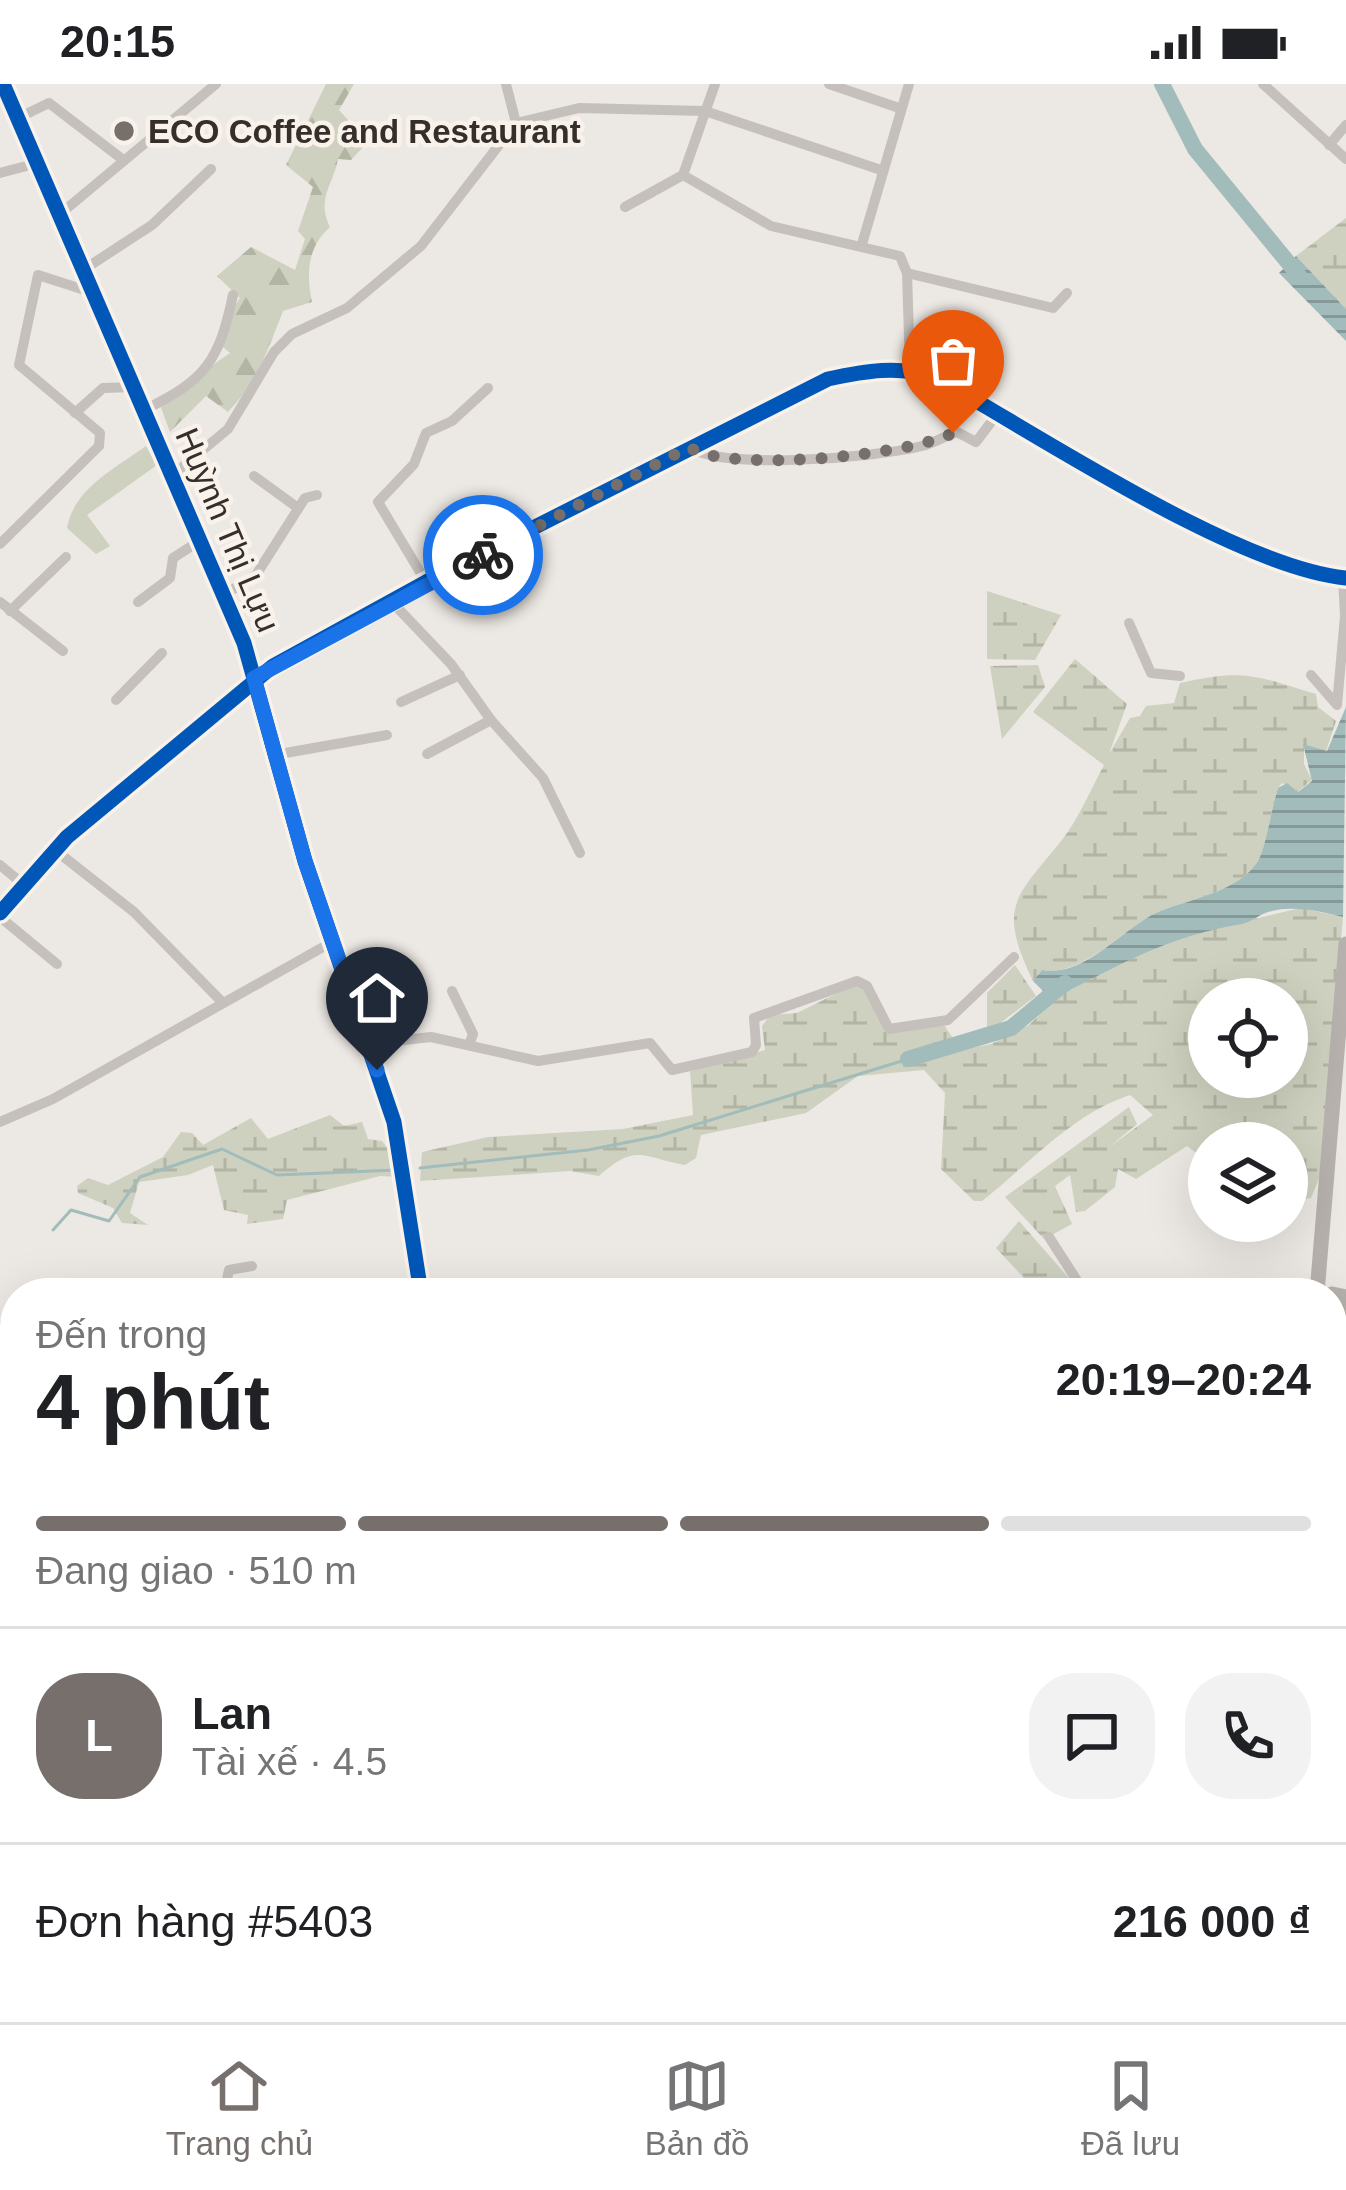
<!DOCTYPE html>
<html lang="vi">
<meta charset="utf-8">
<style>
body{margin:0;font-family:Arial,sans-serif;background:#f2f2f2;color:#202124;height:100vh;display:flex;flex-direction:column;font-size:45px;white-space:nowrap}
*{box-sizing:border-box;margin:0}
p{font-size:39px;color:#757577}
.icon{flex:none;width:66px;height:66px;fill:none;stroke:currentColor;stroke-width:2;stroke-linecap:round;stroke-linejoin:round}
.map{position:relative;flex:1;overflow:hidden}
.details{position:absolute;left:0px;top:1194px;width:1347px;height:744px;display:flex;flex-direction:column;background:#fff;border-radius:48px 48px 0 0;box-shadow:0 12px 48px #0002}
.details>*{flex:none}
.fabs{position:absolute;left:1188px;top:894px;display:grid;gap:24px}
.fabs a{display:grid;place-items:center;width:120px;height:120px;border-radius:50%;background:#fff;box-shadow:0 12px 48px #0002;font-size:60px}
.pin{position:absolute;display:grid;place-items:center;width:102px;height:102px;color:#fff;margin:-123px -51px;border-radius:50% 50% 50% 0;rotate:-45deg;box-shadow:0 0 12px #0007}
.pin .icon{rotate:45deg}
.courier{position:absolute;display:grid;place-items:center;width:120px;height:120px;margin:-60px;border:9px solid #1a73e8;border-radius:50%;background:#fff;color:#222;box-shadow:0 3px 15px #0007}
.headline em{font-style:normal;font-weight:600}
.headline div{display:flex;flex-direction:column-reverse}
.headline{display:flex;align-items:center;justify-content:space-between;height:204px;padding:0 36px}
h1{font-size:78px;font-weight:600;line-height:90px}
.bar{display:grid;grid-template-columns:repeat(4,1fr);gap:18px 12px;align-content:center;height:144px;padding:0 36px}
.bar i{height:15px;border-radius:9px;background:#e0e0e0}
.bar .active{background:#766f6b}
.bar p{grid-column:span 4}
.line{display:flex;align-items:center;gap:30px;padding:0 36px;border-top:3px solid #e0e0e0}
.line div{flex:1}
.round{display:grid;place-items:center;flex:none;width:126px;height:126px;border-radius:48px;background:#f2f2f2}
.status{display:flex;justify-content:space-between;align-items:center;height:84px;padding:0 60px;background:#fff;direction:ltr}
.status svg{height:33px;fill:currentColor}
.tab-bar{display:flex;justify-content:space-around;align-items:center;height:168px;border-top:3px solid #e0e0e0;background:#fff;font-size:33px;color:#757577}
.tab-bar a{display:grid;justify-items:center;gap:6px}
.tab-bar .active{color:#766f6b}
.map>svg:first-child{display:block}
.grass{fill:#ced1bf}
.forest{fill:url(#forest-firs)}
.wetland{fill:url(#wetland-marsh);fill-rule:evenodd}
.water{fill:url(#water-rules)}
.lines{fill:none;stroke-linecap:round;stroke-linejoin:round}
.stream{stroke:#a1bcbb;stroke-width:3}
.river{stroke:#a1bcbb;stroke-width:16}
.street{stroke:#c5c0bc;stroke-width:10}
.secondary{stroke:#b6b1ad;stroke-width:15}
.cycleway-casing{stroke:#f8f2eb;stroke-width:22}
.cycleway{stroke:#0057b8;stroke-width:15}
.done{stroke:#766f6b;stroke-width:12;stroke-dasharray:0 21.6}
.route{stroke:#1a73e8;stroke-width:15}
.poi-dot{fill:#766f6b;stroke:#f8f2eb;stroke-width:4.5}
.labels{text-anchor:middle;dominant-baseline:central;stroke-width:9;stroke-linejoin:round;paint-order:stroke}
.poi-label{font-size:33px;font-weight:bold;fill:#362e2a;stroke:#f8f2eb;text-anchor:start}
.street-label{font-size:33px;fill:#362e2a;stroke:#f8f2eb}
</style>
<div class="status"><b>20:15</b><svg viewBox="0 0 49 12"><path d="M0 12V9h3v3zM5 12V6h3v6zM10 12V3h3v9zM15 12V0h3v12zM26 1h20v11H26zM47 4h2v5h-2z"/></svg></div>
<div class="map">
<svg width="1346" height="1938" viewBox="0 0 1346 1938">
<defs>
<pattern id="forest-firs" width="22" height="20" patternUnits="userSpaceOnUse" patternTransform="scale(3)"><rect width="22" height="20" fill="#ced1bf"/><path d="M5 1l3.5 6h-7zM16 11l3.5 6h-7z" fill="#b2b4a4"/></pattern>
<pattern id="wetland-marsh" width="20" height="14" patternUnits="userSpaceOnUse" patternTransform="scale(3)"><rect width="20" height="14" fill="#ced1bf"/><path d="M1 5h8M5 5V1M11 12h8M15 12V8" fill="none" stroke="#b2b4a4"/></pattern>
<pattern id="water-rules" width="6" height="5" patternUnits="userSpaceOnUse" patternTransform="scale(3)"><rect width="6" height="5" fill="#a1bcbb"/><path d="M0 2.5h6" fill="none" stroke="#849998"/></pattern>
</defs>
<rect width="100%" height="100%" fill="#ece8e3"/>
<path class="grass" d="M146,362L157,381L87,431L110,462L96,470L67,444C74,404 116,384 146,362Z"/>
<path class="forest" d="M326,0H354L339,26L368,58L351,76L338,75C333,102 316,114 330,143C307,164 306,189 312,218L283,227C266,270 259,295 228,328L206,312L170,348L159,318L230,269L223,263L224,240L240,214L217,192L251,163L295,186L305,155L298,147L313,103L286,81Z"/>
<g class="wetland">
<polygon points="1346,134 1346,225 1296,172"/>
<polygon points="987,507 1061,531 1035,576 987,575"/>
<path d="M1075,575L1127,620L1109,670L1130,634L1140,632L1146,622L1174,619L1180,599C1245,584 1256,592 1316,610L1318,623L1336,637L1326,667L1304,661V680L1312,696L1297,708L1282,699L1278,704C1272,722 1266,763 1258,777C1239,808 1189,815 1158,828C1122,844 1085,893 1042,886L1033,897C997,822 1015,814 1062,756C1079,734 1091,705 1104,681L1033,628Z"/>
<polygon points="1038,581 1045,603 1002,655 990,582"/>
<path d="M1300,824L1343,833L1320,1092L1311,1114L1287,1117V1059H1209V1079L1187,1062L1136,1095L1118,1085L1115,1103L1085,1127L1076,1128L1070,1091L1055,1102L1072,1140L1044,1155L1005,1113L1129,1023L1137,1040L1108,1064L1153,1031L1130,1011C1072,1030 1029,1080 982,1117H974L941,1085L945,1009L924,986L858,992L806,1029L701,1051L696,1074L685,1081C643,1074 637,1058 599,1092L570,1087L420,1097L422,1068L488,1053L623,1045L693,1031L690,987L765,966L762,942L770,931L797,929L860,898L889,944L942,938L961,966L991,960L1029,941L1059,912L1160,858ZM1209,915H1287V993H1209Z"/>
<polygon points="1015,881 1036,912 987,949 987,909"/>
<polygon points="330,1031 344,1042 362,1038 368,1055 382,1057 393,1071 399,1093 380,1092 287,1116 283,1135 247,1140 248,1131 224,1126 213,1081 188,1091 139,1098 130,1129 148,1141 122,1139 113,1124 78,1109 77,1102 88,1094 108,1101 163,1073 181,1048 192,1049 203,1061 251,1034 268,1055"/>
<polygon points="1019,1137 1082,1209 1038,1209 996,1164"/>
</g>
<g class="water">
<polygon points="1296,172 1346,225 1346,257 1279,189"/>
<path d="M1346,623L1343,833C1318,827 1293,821 1268,828C1259,831 1251,838 1242,840C1172,851 1122,879 1059,912H1048L1033,897L1042,886C1085,894 1122,844 1158,828C1189,815 1239,808 1258,777C1266,763 1272,722 1278,704L1287,699L1298,708L1312,697L1303,660L1327,667Z"/>
<polygon points="0,1431 15,1445 15,1861 0,1866"/>
<polygon points="1346,1504 1346,1938 485,1938 428,1923 1332,1923 1332,1509"/>
</g>
<g class="lines">
<g class="stream">
<polyline points="420,1084 588,1066 659,1052 908,975"/>
<polyline points="53,1146 71,1126 109,1137 140,1093 222,1065 277,1091 396,1086"/>
</g>
<g class="river">
<polyline points="1162,0 1195,65 1300,193"/>
<polyline points="908,975 1011,944 1065,899"/>
<polyline points="1332,1404 1346,1403"/>
</g>
<g class="street">
<polyline points="506,0 516,39"/>
<polyline points="829,0 899,24"/>
<polyline points="1263,0 1346,75"/>
<polyline points="16,35 49,19 122,75"/>
<polyline points="1329,61 1346,41"/>
<polyline points="0,89 34,80"/>
<polyline points="683,91 771,142 900,172 907,189 910,285"/>
<polyline points="625,123 683,91 715,0"/>
<polyline points="59,131 216,0"/>
<polyline points="862,160 909,0"/>
<polyline points="83,186 152,141 211,85"/>
<polyline points="907,189 1053,224 1067,209"/>
<path d="M144,326C206,296 219,277 233,211"/>
<polyline points="75,329 103,304 134,303"/>
<path d="M689,363C722,387 879,373 922,362C934,359 945,352 957,348L976,358L998,329"/>
<polyline points="174,390 228,345 274,268 292,250 347,224 421,162 516,39 579,24 705,27 881,86"/>
<polyline points="254,392 298,424"/>
<polyline points="0,460 99,362 100,349 19,281 38,191 94,209"/>
<polyline points="426,498 378,418 414,380 426,349 452,337 488,304"/>
<polyline points="224,511 256,491 305,414 317,411"/>
<polyline points="391,517 451,580 491,636 543,694 580,769"/>
<polyline points="0,518 63,567"/>
<polyline points="138,518 170,494 173,474 201,456"/>
<polyline points="10,527 66,473"/>
<polyline points="1129,539 1151,589 1180,592"/>
<polyline points="1311,591 1337,621 1345,532 1343,494"/>
<polyline points="116,616 162,569"/>
<polyline points="401,618 460,591"/>
<polyline points="427,670 491,636"/>
<polyline points="274,671 387,651"/>
<polyline points="55,766 134,828 223,919"/>
<polyline points="0,781 24,801"/>
<path d="M0,829L67,753L273,582L426,498L828,295C865,287 898,281 935,293C1037,350 1236,483 1346,494"/>
<polyline points="0,833 57,880"/>
<polyline points="452,907 473,950 469,961"/>
<polyline points="368,960 431,953 538,977 650,959 672,986 752,968 756,961 754,934 857,897 867,902 889,945 948,936 1014,873"/>
<polyline points="0,1038 53,1015 332,858"/>
<polyline points="1049,1153 1085,1209"/>
<polyline points="182,1209 195,1209"/>
<polyline points="224,1209 229,1186 252,1182"/>
<polyline points="0,1241 15,1257"/>
<polyline points="1332,1290 1346,1290"/>
<polyline points="0,1367 15,1365"/>
<polyline points="1332,1367 1346,1385"/>
<polyline points="15,1385 2,1407 15,1418"/>
<polyline points="1332,1475 1346,1471"/>
</g>
<g class="secondary">
<polyline points="3,0 244,559 305,777 394,1038 421,1209"/>
<polyline points="1317,1209 1346,860"/>
<polyline points="1332,1210 1346,1213"/>
<polyline points="1332,1275 1346,1224"/>
</g>
<g class="cycleway-casing">
<g id="cycleway">
<polyline points="3,0 244,559 305,777 394,1038 421,1209"/>
<path d="M0,829L67,753L273,582L426,498L828,295C865,287 898,281 935,293C1037,350 1236,483 1346,494"/>
</g>
</g>
<use href="#cycleway" class="cycleway"/>
</g>
<g class="lines">
<path class="done" d="M483,471L689,363C727,390 911,371 953,349"/>
<polyline class="route" points="377,986 305,777 254,594 483,471"/>
</g>
<circle class="poi-dot" cx="124" cy="47" r="12"/>
<g class="labels">
<g class="poi-label">
<text x="148" y="47">ECO Coffee and Restaurant</text>
</g>
<g class="street-label">
<text transform="translate(228 446) rotate(67)">Huỳnh Thị Lựu</text>
</g>
</g>
</svg>
<div class="fabs">
<a><svg class="icon" aria-label="locate" viewBox="0 0 24 24"><circle cx="12" cy="12" r="6"/><path d="M12 2v4M12 18v4M2 12h4M18 12h4"/></svg></a>
<a><svg class="icon" aria-label="layers" viewBox="0 0 24 24"><path d="M12 4l9 5-9 5-9-5zM3 14l9 5 9-5"/></svg></a>
</div>
<div class="pin" style="left:953px;top:349px;background:#ea580c"><svg class="icon" aria-label="bag" viewBox="0 0 24 24"><path d="M5 8h14l-1 12H6zM9 8a3 3 0 0 1 6 0"/></svg></div>
<div class="pin" style="left:377px;top:986px;background:#1f2937"><svg class="icon" aria-label="home" viewBox="0 0 24 24"><path d="M3 11l9-7 9 7M6 9v11h12V9"/></svg></div>
<div class="courier" style="left:483px;top:471px"><svg class="icon" aria-label="bike" viewBox="0 0 24 24"><circle cx="6" cy="16" r="4"/><circle cx="18" cy="16" r="4"/><path d="M6 16l4-8h5l3 8M10 8l3 8H6M13 5h3"/></svg></div>
<section class="details">
<div class="headline"><div><h1>4 phút</h1><p>Đến trong</p></div><em>20:19–20:24</em></div>
<div class="bar"><i class="active"></i><i class="active"></i><i class="active"></i><i></i><p>Đang giao · 510 m</p></div>
<div class="line" style="height:216px"><b class="round" style="background:#766f6b;color:#fff">L</b><div><b>Lan</b><p>Tài xế · 4.5</p></div><a class="round"><svg class="icon" aria-label="chat" viewBox="0 0 24 24"><path d="M4 5h16v11H9l-5 4z"/></svg></a><a class="round"><svg class="icon" aria-label="phone" viewBox="0 0 24 24"><path d="M5 4h4l2 5-3 2q2 4 5 5l2-3 5 2v4C11 20 4 13 5 4z"/></svg></a></div>
<div class="line" style="height:156px"><div>Đơn hàng #5403</div><b>216 000 ₫</b></div>
</section>
</div>
<nav class="tab-bar">
<a class="active"><svg class="icon" aria-label="home" viewBox="0 0 24 24"><path d="M3 11l9-7 9 7M6 9v11h12V9"/></svg>Trang chủ</a>
<a><svg class="icon" aria-label="map" viewBox="0 0 24 24"><path d="M3 6l6-2 6 2 6-2v14l-6 2-6-2-6 2zM9 4v14M15 6v14"/></svg>Bản đồ</a>
<a><svg class="icon" aria-label="saved" viewBox="0 0 24 24"><path d="M7 4h10v16l-5-4-5 4z"/></svg>Đã lưu</a>
</nav>
